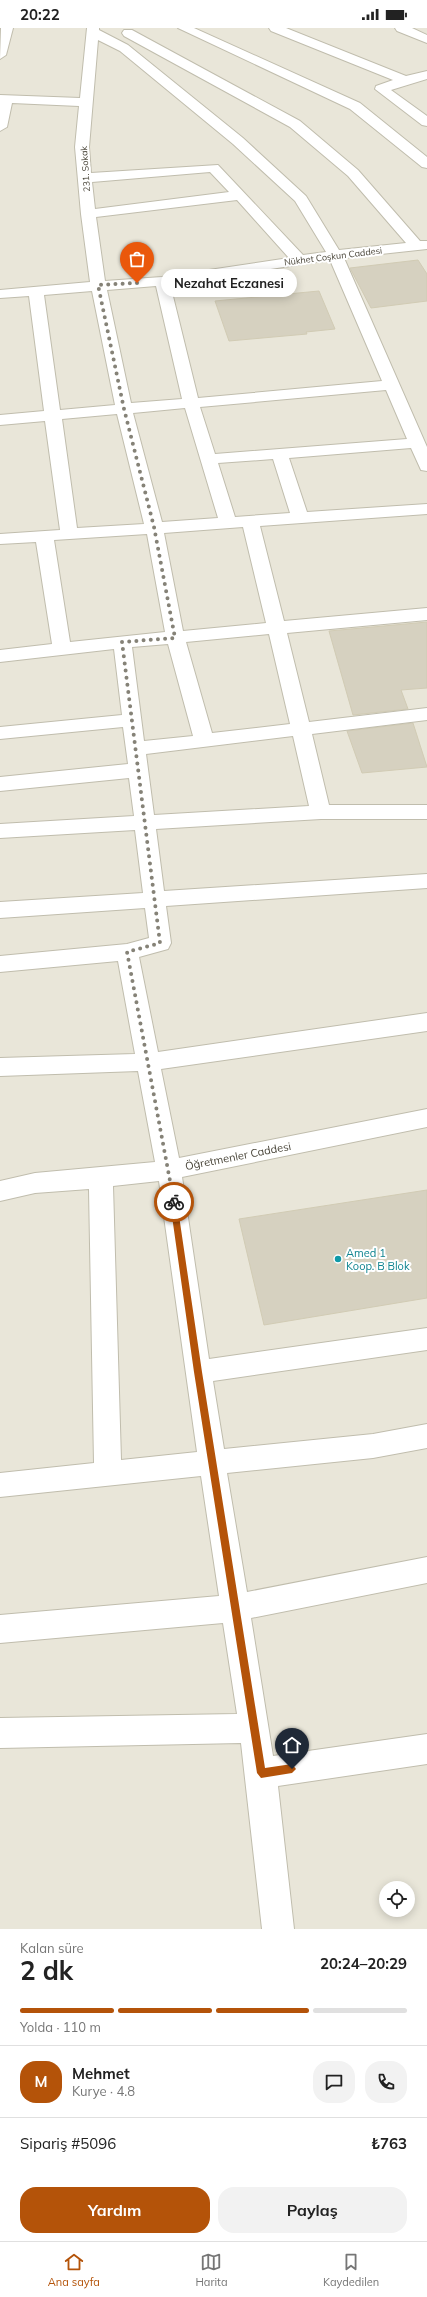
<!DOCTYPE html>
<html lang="tr">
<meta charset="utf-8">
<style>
body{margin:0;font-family:Mulish,sans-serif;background:#f2f2f2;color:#222;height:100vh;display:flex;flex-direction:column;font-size:15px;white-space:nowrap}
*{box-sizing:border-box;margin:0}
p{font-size:13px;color:#767676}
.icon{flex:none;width:22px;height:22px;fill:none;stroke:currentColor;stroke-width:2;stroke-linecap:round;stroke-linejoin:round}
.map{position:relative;height:1901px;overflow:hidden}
.panel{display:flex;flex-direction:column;background:#fff;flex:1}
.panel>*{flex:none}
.fabs{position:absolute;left:379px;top:1853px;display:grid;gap:8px}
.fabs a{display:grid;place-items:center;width:36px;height:36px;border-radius:50%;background:#fff;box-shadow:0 2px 10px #0003;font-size:20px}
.pin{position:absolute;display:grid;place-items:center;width:34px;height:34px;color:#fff;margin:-41px -17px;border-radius:50% 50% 50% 0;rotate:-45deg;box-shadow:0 0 4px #0007}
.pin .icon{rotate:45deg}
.courier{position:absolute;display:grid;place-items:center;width:40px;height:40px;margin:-20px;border:3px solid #b45309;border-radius:50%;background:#fff;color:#222;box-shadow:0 1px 5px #0007}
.bubble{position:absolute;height:28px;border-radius:14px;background:#fff;box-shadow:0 2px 10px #0003;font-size:13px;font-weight:700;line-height:28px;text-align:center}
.overview em{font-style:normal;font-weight:700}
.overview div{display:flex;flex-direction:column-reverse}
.overview{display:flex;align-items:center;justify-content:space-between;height:68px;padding:0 20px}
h1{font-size:26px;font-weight:700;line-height:30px}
.bar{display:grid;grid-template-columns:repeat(4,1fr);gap:6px 4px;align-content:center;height:48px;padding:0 20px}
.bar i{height:5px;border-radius:3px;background:#e0e0e0}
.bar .selected{background:#b45309}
.bar p{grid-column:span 4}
.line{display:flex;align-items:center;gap:10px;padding:0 20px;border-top:1px solid #e0e0e0}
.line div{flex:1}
.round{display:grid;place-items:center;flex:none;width:42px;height:42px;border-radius:16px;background:#f2f2f2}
.action{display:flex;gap:8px;margin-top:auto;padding:8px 20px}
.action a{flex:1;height:46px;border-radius:16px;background:#b45309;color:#fff;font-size:16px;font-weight:700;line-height:46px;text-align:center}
.action a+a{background:#f2f2f2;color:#222}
.status{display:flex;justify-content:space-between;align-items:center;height:28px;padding:0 20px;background:#fff;direction:ltr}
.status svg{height:11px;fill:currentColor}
.tabs{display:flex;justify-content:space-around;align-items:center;height:56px;border-top:1px solid #e0e0e0;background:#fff;font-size:11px;color:#767676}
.tabs a{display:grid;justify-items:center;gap:2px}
.tabs .selected{color:#b45309}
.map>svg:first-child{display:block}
.residential{fill:#e9e6d9;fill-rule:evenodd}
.building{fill:#d6d1c0;stroke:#d1cbb4}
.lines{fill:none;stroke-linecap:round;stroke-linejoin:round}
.minor-casing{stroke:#c0bdad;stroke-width:2}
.minor{fill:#fff;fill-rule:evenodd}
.route{fill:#b45309}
.done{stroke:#858277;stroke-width:4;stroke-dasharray:0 7.2}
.culture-dot{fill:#0f9aa8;stroke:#fff;stroke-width:1.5}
.labels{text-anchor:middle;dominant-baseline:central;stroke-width:4;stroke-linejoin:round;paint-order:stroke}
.far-street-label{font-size:9px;fill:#494539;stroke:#fff}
.street-label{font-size:11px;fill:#494539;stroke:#fff}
.culture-label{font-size:11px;fill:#0d838f;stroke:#fff;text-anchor:start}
</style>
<div class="status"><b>20:22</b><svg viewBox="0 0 49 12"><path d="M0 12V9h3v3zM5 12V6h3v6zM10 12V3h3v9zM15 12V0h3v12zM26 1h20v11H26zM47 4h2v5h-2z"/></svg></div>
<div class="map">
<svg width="427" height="1901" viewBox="0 0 427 1901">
<rect width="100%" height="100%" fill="#f5f4eb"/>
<path class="residential" d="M0,0H427V1901H0ZM386,1860H408V1882H386Z"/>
<g class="building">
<polygon points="418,232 427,246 427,273 371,280 350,240"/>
<polygon points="319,263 335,301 306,304 307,306 229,313 215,273"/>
<polygon points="427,594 427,660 401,662 408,681 353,687 329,603"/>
<polygon points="413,695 427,739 362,745 347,703"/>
<polygon points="427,1162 427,1270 264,1297 239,1191"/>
</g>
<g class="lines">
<g class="minor-casing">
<g id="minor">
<polygon points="1,0 13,0 6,27 0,31"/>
<path d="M87,0H99V2L128,17L243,110L306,168L339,222L406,215L348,148L290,99L124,8L122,5L124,2H132L300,93L358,142L420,213H427V221L344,230L427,419V443L421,442L411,420L289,430L307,484L427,476V486L260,498L284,593L427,580V592L287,605L309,694L427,680V692L312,706L329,777H427V791H321L156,801L164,863L427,846V860L166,878L171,915L168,921L139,929L158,1024L427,985V1003L161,1041L179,1130L427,1081V1099L182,1149L209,1331L427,1300V1322L213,1353L224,1421L373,1406L427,1396V1420L373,1430L227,1445L247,1564L427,1529V1555L251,1590L273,1728L427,1706V1736L278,1758L294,1901H262L241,1715L0,1720V1690L237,1686L223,1595L0,1615V1587L219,1568L201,1448L0,1469V1445L94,1435L89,1161L35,1165L0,1173V1153L35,1145L155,1134L138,1043L0,1048V1030L135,1026L118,933L0,944V928L127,916L149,910L145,880L0,890V874L143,865L135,802L0,810V796L134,788L129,750L0,763V749L128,736L123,699L0,711V699L122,687L114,621L0,634V622L52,616L36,514L0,516V506L60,502L45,393L0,397V387L44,383L29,268L0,270V262L90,254L81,186L75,119L79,78L12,75L7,99L0,103V67L80,70ZM98,12L120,23L233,116L295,173L326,224L303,227L218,137L91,145L89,119ZM210,144L229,164L95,181L92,154ZM237,172L289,230L162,249L105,253L96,189ZM330,232L382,353L198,370L170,256ZM156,258L182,371L131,375L107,262ZM92,263L115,377L60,382L44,267ZM386,362L407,411L215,426L200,379ZM185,380L218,490L162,494L133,385ZM117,386L144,496L77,500L62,391ZM273,431L290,485L235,489L218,435ZM243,499L266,595L183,603L164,505ZM147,506L165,604L70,614L54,512ZM269,606L290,696L212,705L186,614ZM168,616L193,708L144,713L132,619ZM293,708L309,778L154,787L146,726ZM159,1153L197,1424L121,1432L113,1158Z"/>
<polygon points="178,0 194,0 360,75 427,129 427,140 422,139 350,81"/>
<polygon points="269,0 286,0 406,48 427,43 427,51 391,62 427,88 427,98 422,97 375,61 376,58 393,52 271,3"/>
<polygon points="395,0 412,0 427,7 427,15 397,3"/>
</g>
</g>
<use href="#minor" class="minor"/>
</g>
<polygon class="route" points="174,1171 177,1174 202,1344 265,1740 292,1736 296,1741 292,1745 261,1750 257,1745 194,1344 170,1174"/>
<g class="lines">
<polyline class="done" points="137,255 98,257 124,381 154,499 175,610 122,614 160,915 127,924 174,1174"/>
</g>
<circle class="culture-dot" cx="338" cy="1231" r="4"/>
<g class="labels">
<g class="far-street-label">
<text transform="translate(85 141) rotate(-94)">231. Sokak</text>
<text transform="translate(333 228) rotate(-7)">Nükhet Coşkun Caddesi</text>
</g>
<g class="street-label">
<text transform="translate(238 1128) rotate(-11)">Öğretmenler Caddesi</text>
</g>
<g class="culture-label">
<text x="346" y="1225">Amed 1<tspan x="346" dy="13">Koop. B Blok</tspan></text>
</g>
</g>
</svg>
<div class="fabs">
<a><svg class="icon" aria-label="locate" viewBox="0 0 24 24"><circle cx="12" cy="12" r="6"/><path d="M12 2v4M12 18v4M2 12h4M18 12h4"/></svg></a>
</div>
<div class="pin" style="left:137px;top:255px;background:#ea580c"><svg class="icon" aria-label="bag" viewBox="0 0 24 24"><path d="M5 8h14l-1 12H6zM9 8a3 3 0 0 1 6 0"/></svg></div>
<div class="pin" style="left:292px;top:1741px;background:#1f2937"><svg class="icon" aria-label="home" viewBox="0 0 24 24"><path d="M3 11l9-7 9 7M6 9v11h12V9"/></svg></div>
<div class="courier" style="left:174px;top:1174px"><svg class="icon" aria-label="bike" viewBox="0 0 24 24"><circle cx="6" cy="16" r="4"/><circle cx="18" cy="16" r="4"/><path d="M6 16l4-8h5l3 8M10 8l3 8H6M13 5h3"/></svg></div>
<div class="bubble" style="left:161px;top:241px;width:136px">Nezahat Eczanesi</div>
</div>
<section class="panel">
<div class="overview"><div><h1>2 dk</h1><p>Kalan süre</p></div><em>20:24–20:29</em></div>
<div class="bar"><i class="selected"></i><i class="selected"></i><i class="selected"></i><i></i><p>Yolda · 110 m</p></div>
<div class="line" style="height:72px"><b class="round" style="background:#b45309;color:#fff">M</b><div><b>Mehmet</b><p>Kurye · 4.8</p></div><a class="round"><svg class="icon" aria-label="chat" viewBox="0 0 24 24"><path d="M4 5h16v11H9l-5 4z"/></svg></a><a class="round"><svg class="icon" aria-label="phone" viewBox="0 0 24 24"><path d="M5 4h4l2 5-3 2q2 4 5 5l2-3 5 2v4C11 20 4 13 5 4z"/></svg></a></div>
<div class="line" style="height:52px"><div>Sipariş #5096</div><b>₺763</b></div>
<div class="action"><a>Yardım</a><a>Paylaş</a></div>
</section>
<nav class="tabs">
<a class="selected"><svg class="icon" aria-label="home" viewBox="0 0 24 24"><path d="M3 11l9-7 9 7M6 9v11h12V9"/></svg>Ana sayfa</a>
<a><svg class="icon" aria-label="map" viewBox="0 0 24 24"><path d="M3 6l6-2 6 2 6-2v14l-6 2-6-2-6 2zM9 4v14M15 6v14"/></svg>Harita</a>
<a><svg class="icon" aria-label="saved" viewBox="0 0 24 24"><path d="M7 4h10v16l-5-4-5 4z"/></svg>Kaydedilen</a>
</nav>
